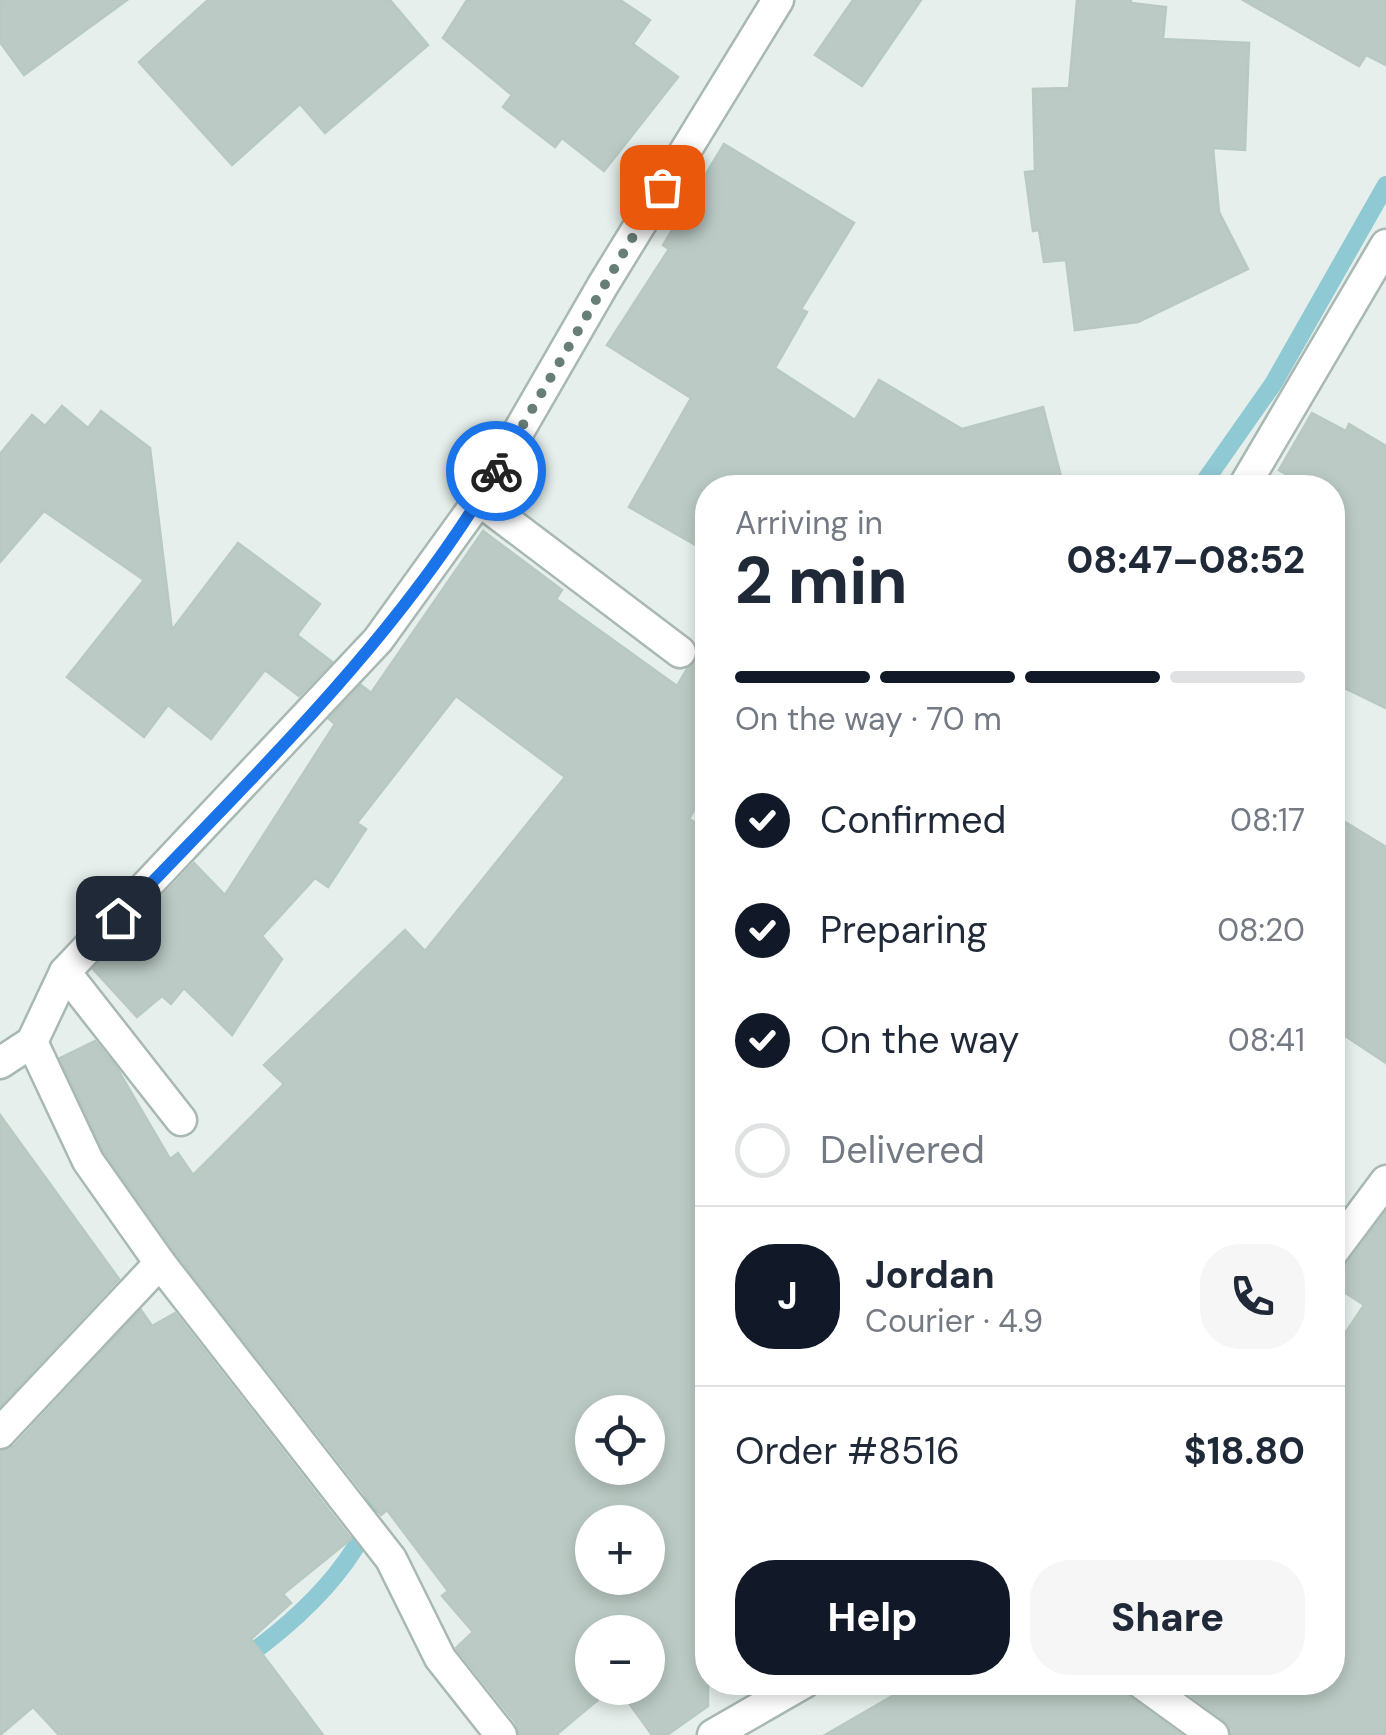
<!DOCTYPE html>
<meta charset="utf-8">
<style>
body{margin:0;font-family:"DM Sans",sans-serif;background:#f6f6f7;color:#1f2937;height:100vh;display:flex;flex-direction:column;font-size:38px;white-space:nowrap}
*{box-sizing:border-box;margin:0}
p{font-size:32px;color:#747a83}
.icon{flex:none;width:55px;height:55px;fill:none;stroke:currentColor;stroke-width:2;stroke-linecap:round;stroke-linejoin:round}
.map{position:relative;flex:1;overflow:hidden}
.side{position:absolute;left:695px;top:475px;width:650px;height:1220px;display:flex;flex-direction:column;background:#fff;border-radius:40px;box-shadow:0 5px 15px #0003}
.side>*{flex:none}
.buttons{position:absolute;left:575px;top:1395px;display:grid;gap:20px}
.buttons a{display:grid;place-items:center;width:90px;height:90px;border-radius:50%;background:#fff;box-shadow:0 5px 15px #0003;font-size:50px}
.pin{position:absolute;display:grid;place-items:center;width:85px;height:85px;color:#fff;margin:-42px;border-radius:20px;box-shadow:0 5px 15px #0006}
.courier{position:absolute;display:grid;place-items:center;width:100px;height:100px;margin:-50px;border:8px solid #1a73e8;border-radius:50%;background:#fff;color:#222;box-shadow:0 2px 12px #0007}
.headline em{font-style:normal;font-weight:800}
.headline div{display:flex;flex-direction:column-reverse}
.headline{display:flex;align-items:center;justify-content:space-between;height:170px;padding:0 40px}
h1{font-size:65px;font-weight:800;line-height:75px}
.bar{display:grid;grid-template-columns:repeat(4,1fr);gap:15px 10px;align-content:center;height:120px;padding:0 40px}
.bar i{height:12px;border-radius:8px;background:#e0e1e3}
.bar .current{background:#111827}
.bar p{grid-column:span 4}
.line{display:flex;align-items:center;gap:25px;padding:0 40px;border-top:2px solid #e0e1e3}
.line div{flex:1}
.round{display:grid;place-items:center;flex:none;width:105px;height:105px;border-radius:40px;background:#f6f6f7}
ol{padding:0 40px;list-style:none}
li{display:flex;align-items:center;gap:30px;height:110px}
li p{margin-inline-start:auto}
li .icon{padding:10px;border-radius:50%;background:#111827;color:#fff;stroke-width:4}
li:last-child{color:#747a83}
li i{width:55px;height:55px;border:5px solid #e0e1e3;border-radius:50%}
.button{display:flex;gap:20px;margin-top:auto;padding:20px 40px}
.button a{flex:1;height:115px;border-radius:40px;background:#111827;color:#fff;font-size:40px;font-weight:800;line-height:115px;text-align:center}
.button a+a{background:#f6f6f7;color:#1f2937}
.map>svg:first-child{display:block}
.lines{fill:none;stroke-linecap:round;stroke-linejoin:round}
.stream{stroke:#8ec9d4;stroke-width:18}
.building{fill:#bbcac4;stroke:#b8c9c2;stroke-width:2.5;fill-rule:evenodd}
.minor-casing{stroke:#a8b8b2;stroke-width:35}
.minor{stroke:#fff;stroke-width:30}
.done{stroke:#687f78;stroke-width:10;stroke-dasharray:0 18}
.route{stroke:#1a73e8;stroke-width:12}
</style>
<div class="map">
<svg width="1386" height="1735" viewBox="0 0 1386 1735">
<rect width="100%" height="100%" fill="#e6efeb"/>
<g class="lines">
<g class="stream">
<polyline points="1200,488 1273,384 1386,185"/>
<path d="M239,1662C283,1631 326,1594 355,1548C368,1529 365,1503 383,1485"/>
</g>
</g>
<g class="building">
<polygon points="0,0 127,0 24,75 0,42"/>
<polygon points="208,0 390,0 428,45 325,133 300,104 232,165 139,62"/>
<polygon points="467,0 620,0 650,20 633,44 678,77 604,171 562,138 555,147 503,107 512,95 443,38"/>
<polygon points="853,0 921,0 862,86 815,55"/>
<polygon points="1077,0 1131,0 1131,3 1166,7 1163,39 1249,43 1245,150 1213,148 1219,212 1248,269 1138,322 1075,330 1066,260 1044,262 1039,230 1033,231 1025,172 1035,171 1033,89 1069,88"/>
<polygon points="1243,0 1386,0 1386,65 1366,55 1359,66"/>
<polygon points="724,144 854,223 801,309 807,312 775,368 855,420 879,380 962,429 1043,407 1064,488 708,488 708,552 629,507 691,398 607,345 669,249 663,245"/>
<polygon points="62,406 88,428 101,411 150,448 172,630 238,543 320,604 297,635 332,662 299,696 265,670 211,739 168,705 144,737 67,677 144,580 44,511 0,562 0,454 32,415 45,426"/>
<polygon points="1312,413 1346,431 1349,424 1386,446 1386,708 1332,682 1332,488 1309,488 1279,470"/>
<path d="M483,531L562,590L556,599L677,686L687,669L695,662L698,649L708,631V785L689,819L708,830V1706L667,1735H652L618,1688H648V1632H592V1688H612L556,1735H519L516,1723L456,1648L473,1632L442,1596L448,1591L387,1510L381,1515L175,1252L104,1152L60,1058L95,1041L118,1070L170,1159L178,1153L193,1175L284,1084L264,1065L405,930L425,951L565,777L456,696L357,823L366,829L328,887L315,878L262,936L282,959L232,1035L184,988L171,1004L162,996L137,1017L93,969L194,863L225,895L335,724L329,719L361,685L371,693ZM592,1412H648V1468H592ZM592,1522H648V1578H592Z"/>
<polygon points="1332,814 1386,847 1386,1063 1332,1027"/>
<polygon points="0,1115 119,1279 0,1406"/>
<polygon points="1386,1212 1386,1735 1231,1735 1224,1720 1173,1682 1332,1682 1332,1353 1364,1305 1332,1284 1332,1274 1347,1264"/>
<polygon points="141,1310 152,1326 175,1313 351,1539 283,1594 291,1603 251,1639 323,1735 59,1735 33,1707 0,1735 0,1451 14,1446"/>
<polygon points="903,1682 1122,1682 1129,1697 1181,1735 825,1735 894,1695"/>
</g>
<g class="lines">
<g class="minor-casing">
<g id="minor">
<polyline points="1243,488 1386,245"/>
<polyline points="479,500 680,652"/>
<polyline points="65,972 181,1120"/>
<polyline points="32,1042 88,1161 160,1263 391,1559 440,1658 501,1735"/>
<polyline points="0,1063 32,1042 65,972 378,640 479,500 603,285 778,0"/>
<polyline points="1332,1253 1386,1181"/>
<polyline points="0,1433 160,1263"/>
<polyline points="1140,1682 1213,1735"/>
<polyline points="713,1735 805,1682"/>
</g>
</g>
<use href="#minor" class="minor"/>
</g>
<g class="lines">
<polyline class="done" points="496,471 662,187"/>
<path class="route" d="M118,918C251,778 397,640 496,471"/>
</g>
</svg>
<div class="buttons">
<a><svg class="icon" aria-label="locate" viewBox="0 0 24 24"><circle cx="12" cy="12" r="6"/><path d="M12 2v4M12 18v4M2 12h4M18 12h4"/></svg></a>
<a>+</a>
<a>−</a>
</div>
<div class="pin" style="left:662px;top:187px;background:#ea580c"><svg class="icon" aria-label="bag" viewBox="0 0 24 24"><path d="M5 8h14l-1 12H6zM9 8a3 3 0 0 1 6 0"/></svg></div>
<div class="pin" style="left:118px;top:918px;background:#1f2937"><svg class="icon" aria-label="home" viewBox="0 0 24 24"><path d="M3 11l9-7 9 7M6 9v11h12V9"/></svg></div>
<div class="courier" style="left:496px;top:471px"><svg class="icon" aria-label="bike" viewBox="0 0 24 24"><circle cx="6" cy="16" r="4"/><circle cx="18" cy="16" r="4"/><path d="M6 16l4-8h5l3 8M10 8l3 8H6M13 5h3"/></svg></div>
<section class="side">
<div class="headline"><div><h1>2 min</h1><p>Arriving in</p></div><em>08:47–08:52</em></div>
<div class="bar"><i class="current"></i><i class="current"></i><i class="current"></i><i></i><p>On the way · 70 m</p></div>
<ol>
<li><svg class="icon" aria-label="check" viewBox="0 0 24 24"><path d="M5 12l5 5 9-10"/></svg>Confirmed<p>08:17</p></li>
<li><svg class="icon" aria-label="check" viewBox="0 0 24 24"><path d="M5 12l5 5 9-10"/></svg>Preparing<p>08:20</p></li>
<li><svg class="icon" aria-label="check" viewBox="0 0 24 24"><path d="M5 12l5 5 9-10"/></svg>On the way<p>08:41</p></li>
<li><i></i>Delivered</li>
</ol>
<div class="line" style="height:180px"><b class="round" style="background:#111827;color:#fff">J</b><div><b>Jordan</b><p>Courier · 4.9</p></div><a class="round"><svg class="icon" aria-label="phone" viewBox="0 0 24 24"><path d="M5 4h4l2 5-3 2q2 4 5 5l2-3 5 2v4C11 20 4 13 5 4z"/></svg></a></div>
<div class="line" style="height:130px"><div>Order #8516</div><b>$18.80</b></div>
<div class="button"><a>Help</a><a>Share</a></div>
</section>
</div>
